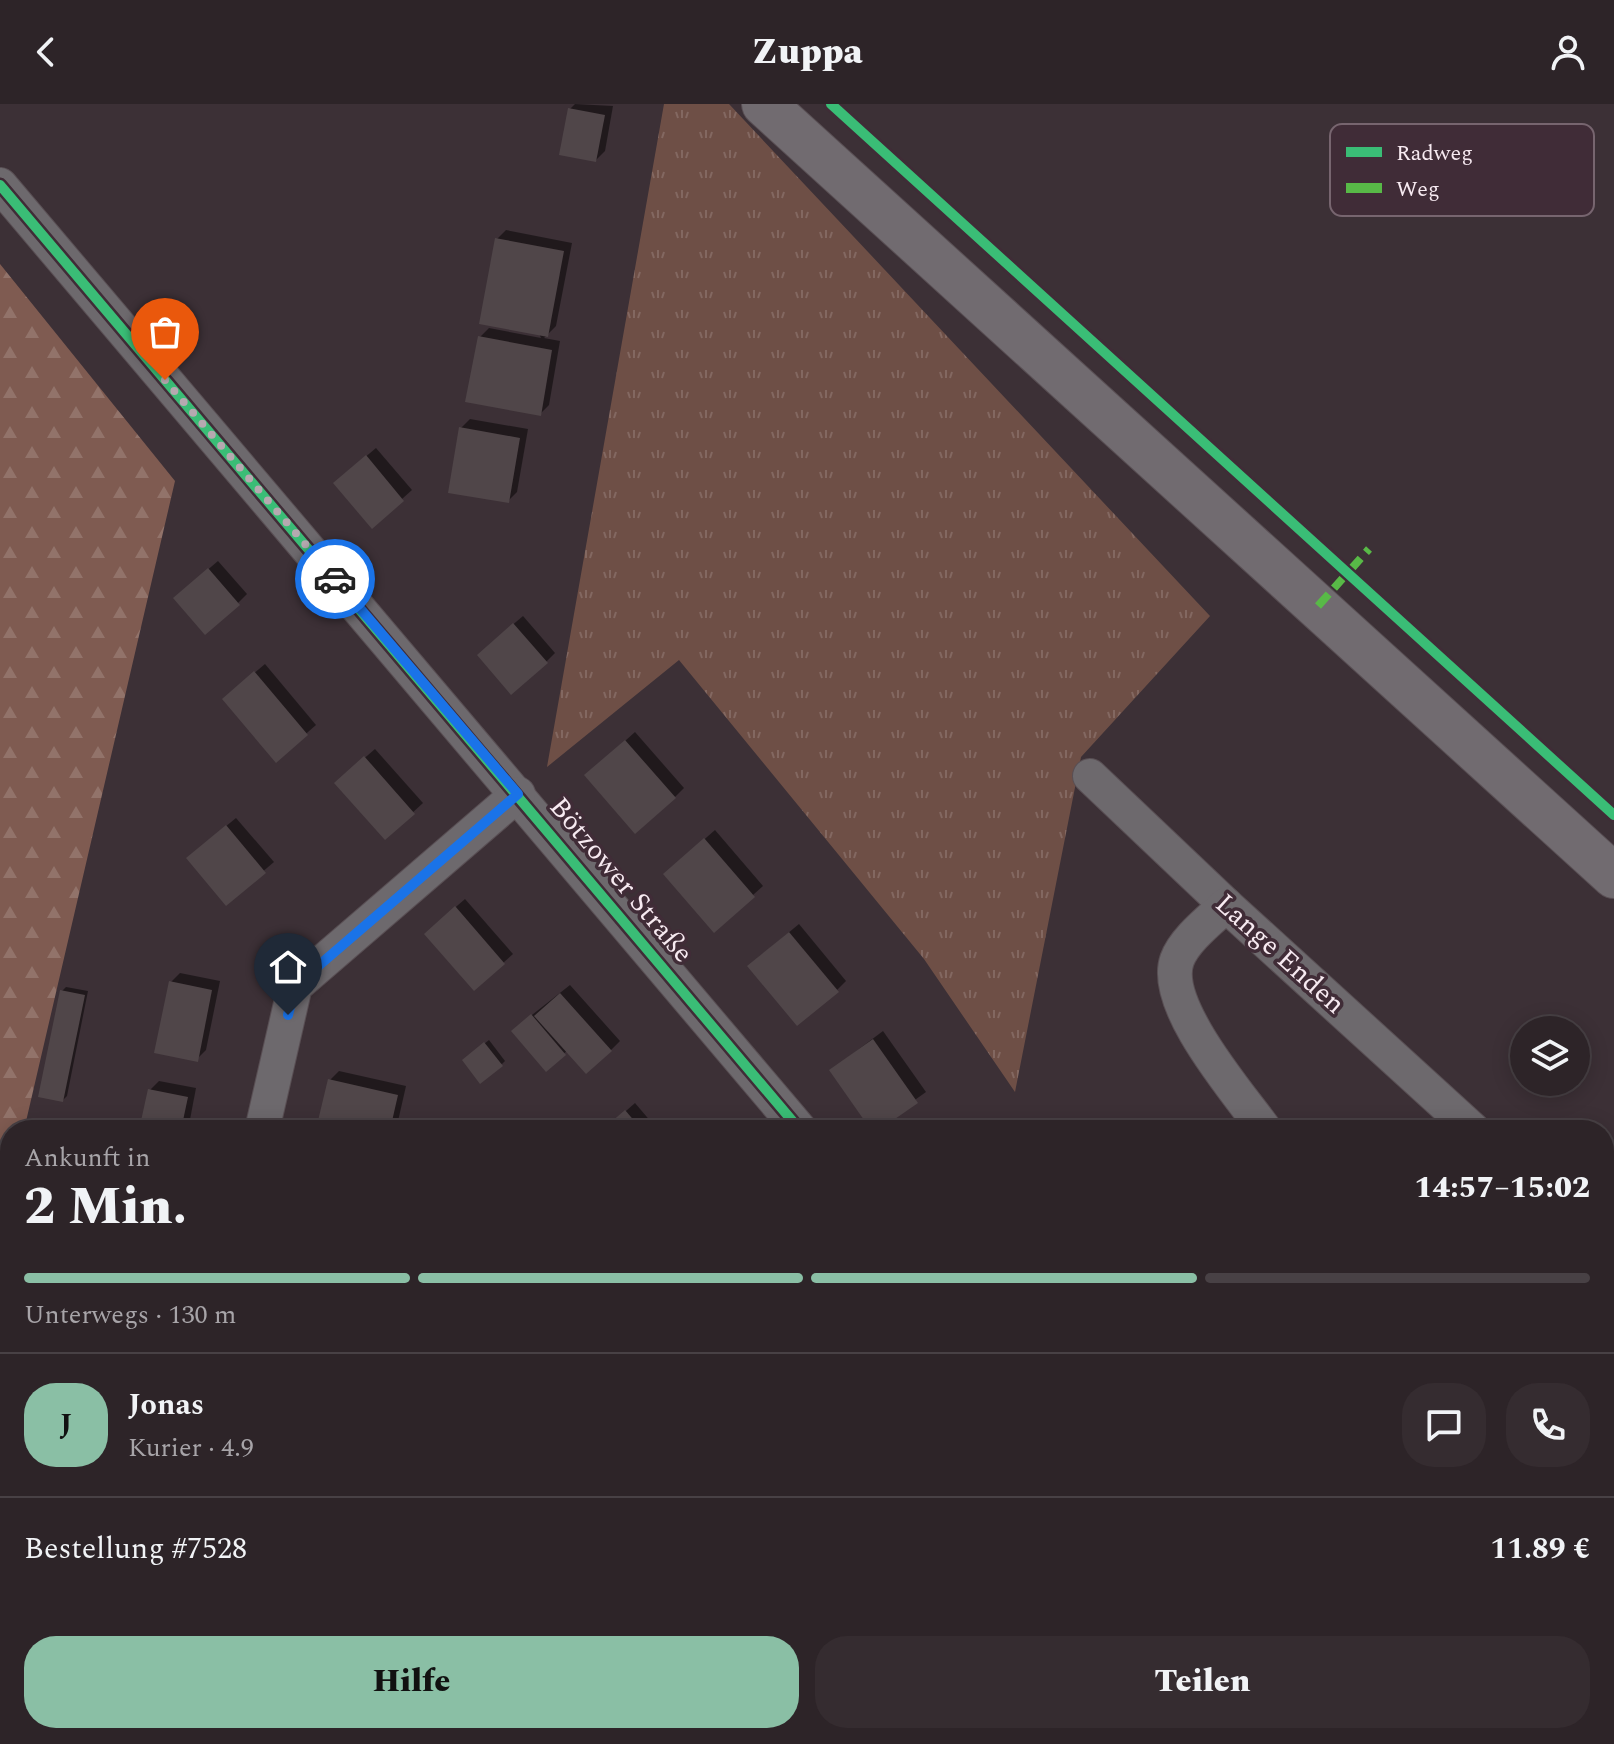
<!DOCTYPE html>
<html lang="de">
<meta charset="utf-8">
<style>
body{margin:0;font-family:Spectral,serif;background:#352c30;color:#f1f3f6;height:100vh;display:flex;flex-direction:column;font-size:30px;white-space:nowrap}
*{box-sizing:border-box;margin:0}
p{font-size:26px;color:#a7a4a8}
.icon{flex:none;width:44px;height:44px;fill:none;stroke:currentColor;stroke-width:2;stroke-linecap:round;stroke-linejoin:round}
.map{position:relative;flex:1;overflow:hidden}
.details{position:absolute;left:0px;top:1016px;width:1614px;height:624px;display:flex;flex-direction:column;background:#2d2428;border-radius:32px 32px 0 0;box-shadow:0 4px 20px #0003,0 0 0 2px #484145}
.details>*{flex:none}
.tools{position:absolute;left:1510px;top:912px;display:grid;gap:16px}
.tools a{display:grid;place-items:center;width:80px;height:80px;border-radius:50%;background:#2d2428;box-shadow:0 4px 20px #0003,0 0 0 2px #484145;font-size:40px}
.pin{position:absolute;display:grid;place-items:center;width:68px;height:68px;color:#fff;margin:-82px -34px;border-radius:50% 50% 50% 0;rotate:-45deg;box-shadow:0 0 8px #0007}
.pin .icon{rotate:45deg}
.courier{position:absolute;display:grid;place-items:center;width:80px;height:80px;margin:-40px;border:6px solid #1a73e8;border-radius:50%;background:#fff;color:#222;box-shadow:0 2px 10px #0007}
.summary em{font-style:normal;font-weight:800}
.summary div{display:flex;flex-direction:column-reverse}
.summary{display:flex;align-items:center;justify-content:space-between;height:136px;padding:0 24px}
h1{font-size:52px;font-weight:800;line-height:60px}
.bar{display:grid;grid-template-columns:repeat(4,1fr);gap:12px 8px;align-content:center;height:96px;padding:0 24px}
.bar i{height:10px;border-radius:6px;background:#484145}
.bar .active{background:#8abfa5}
.bar p{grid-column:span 4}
.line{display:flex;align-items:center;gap:20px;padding:0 24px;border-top:2px solid #484145}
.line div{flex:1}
.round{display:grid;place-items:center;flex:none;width:84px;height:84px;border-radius:32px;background:#352c30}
.primary-button{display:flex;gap:16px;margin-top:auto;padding:16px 24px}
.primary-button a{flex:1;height:92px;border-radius:32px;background:#8abfa5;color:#111;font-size:32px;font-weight:800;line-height:92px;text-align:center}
.primary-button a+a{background:#352c30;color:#f1f3f6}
header{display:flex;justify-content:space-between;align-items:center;height:104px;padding:0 24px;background:#2d2428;font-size:36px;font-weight:800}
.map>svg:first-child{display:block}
.built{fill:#47303e}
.grass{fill:url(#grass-tufts)}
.forest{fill:url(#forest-firs)}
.shadow{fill:#0007}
.building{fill:#504649}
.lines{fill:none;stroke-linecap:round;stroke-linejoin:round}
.minor-casing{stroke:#594f54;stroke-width:36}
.secondary-casing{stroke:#594f54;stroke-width:46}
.minor{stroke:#6d696d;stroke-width:34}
.secondary{stroke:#716b70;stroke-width:44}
.quiet{stroke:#58b947;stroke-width:8;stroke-dasharray:16 8;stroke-linecap:butt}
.cycleway-casing{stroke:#402c37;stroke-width:15}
.cycleway{stroke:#3abd76;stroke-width:10}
.done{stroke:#b6a9b0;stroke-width:8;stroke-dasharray:0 14.4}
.route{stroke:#1a73e8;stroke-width:10}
.labels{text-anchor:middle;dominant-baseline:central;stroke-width:7;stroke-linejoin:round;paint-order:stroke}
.street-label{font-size:28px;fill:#f7eaf1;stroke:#402c37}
.key{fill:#402c37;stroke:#77656f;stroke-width:2}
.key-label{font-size:22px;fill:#f7eaf1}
</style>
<header><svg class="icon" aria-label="back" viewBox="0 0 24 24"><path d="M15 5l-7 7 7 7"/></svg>Zuppa<svg class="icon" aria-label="person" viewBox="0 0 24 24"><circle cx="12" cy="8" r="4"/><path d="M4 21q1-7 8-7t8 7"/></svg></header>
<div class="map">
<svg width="1614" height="1640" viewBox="0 0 1614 1640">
<defs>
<pattern id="grass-tufts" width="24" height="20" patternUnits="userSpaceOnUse" patternTransform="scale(2)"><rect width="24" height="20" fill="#6e4f46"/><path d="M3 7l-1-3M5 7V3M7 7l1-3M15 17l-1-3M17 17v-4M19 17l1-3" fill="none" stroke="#836861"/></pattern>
<pattern id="forest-firs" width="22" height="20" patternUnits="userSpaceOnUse" patternTransform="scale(2)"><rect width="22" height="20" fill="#7f5b51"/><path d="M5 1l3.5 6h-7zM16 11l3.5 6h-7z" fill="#92736a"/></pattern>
</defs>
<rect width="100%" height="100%" fill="#3c3036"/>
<polygon class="built" points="0,1562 10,1564 10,1630 100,1630 97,1640 0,1640"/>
<polygon class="grass" points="664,0 729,0 1210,512 1081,653 1015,988 924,855 679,556 547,663"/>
<polygon class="forest" points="0,160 175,377 24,1026 10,1026 10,1084 0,1127"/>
<g class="shadow">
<polygon points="575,0 613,2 605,47 596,56 570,5"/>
<polygon points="506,126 572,139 556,222 544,234 560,237 549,301 540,310 480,233 489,224 541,234 497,135"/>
<polygon points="470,315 528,325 517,388 508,397 461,324"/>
<polygon points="376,344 412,386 372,422 345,370"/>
<polygon points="218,457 247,490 238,499 185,485"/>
<polygon points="523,512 555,549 546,558 488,542"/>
<polygon points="265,560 316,621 276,656 234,586"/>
<polygon points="635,628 684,684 675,693 596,663"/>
<polygon points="375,645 423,699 385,734 346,670"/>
<polygon points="236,714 274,758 226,799 198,745"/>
<polygon points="715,726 763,782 714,826 675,761"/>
<polygon points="465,795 513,850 474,885 435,821"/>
<polygon points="799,820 846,877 837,886 759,853"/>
<polygon points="180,869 220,877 206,946 197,955 171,878"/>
<polygon points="570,881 620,937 611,946 568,946 546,965 523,918"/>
<polygon points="66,883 88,887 67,992 63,996 62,887"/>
<polygon points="883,927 926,988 873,1026 831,966"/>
<polygon points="489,936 505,957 502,960 469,952"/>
<polygon points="339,967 406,982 396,1026 346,1026 330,976"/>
<polygon points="159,977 196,984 188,1026 141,1026 150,986"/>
<polygon points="635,999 658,1026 605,1026 610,1021"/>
<polygon points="7,1148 10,1148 10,1206 0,1204 0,1168"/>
<polygon points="10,1461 10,1523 0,1521 0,1488 4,1467"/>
<polygon points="22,1630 84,1630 82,1640 20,1640"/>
<polygon points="165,1630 245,1630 244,1640 164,1640"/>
<rect x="294" y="1630" width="78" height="10"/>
<polygon points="396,1630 445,1630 446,1640 397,1640"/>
<polygon points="485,1630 549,1630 550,1640 486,1640"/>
<polygon points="569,1630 606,1630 603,1640 567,1640"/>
<polygon points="611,1630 663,1630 662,1640 610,1640"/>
<polygon points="694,1630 742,1630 739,1640 691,1640"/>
</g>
<g class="building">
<polygon points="568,4 605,11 596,58 559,51"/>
<polygon points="495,134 564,147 548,233 479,220"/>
<polygon points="478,232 552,246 541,312 465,298"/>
<polygon points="459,323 520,334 509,399 448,389"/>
<polygon points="366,351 404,397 372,425 333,379"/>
<polygon points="208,464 240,501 205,531 173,494"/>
<polygon points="513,519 548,559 511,591 477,551"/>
<polygon points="254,567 308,631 276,659 222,595"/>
<polygon points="625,636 676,694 635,730 584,671"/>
<polygon points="364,652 415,710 385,736 334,679"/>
<polygon points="226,721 266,769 226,802 186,754"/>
<polygon points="704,734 755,793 714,829 663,770"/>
<polygon points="455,802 505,860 474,887 424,830"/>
<polygon points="789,828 839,888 797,922 747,862"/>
<polygon points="169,877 212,886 198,958 154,949"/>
<polygon points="60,886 85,891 63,998 38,993"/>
<polygon points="560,889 612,947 586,970 534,912"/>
<polygon points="531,910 566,951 546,968 511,927"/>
<polygon points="873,935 918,999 879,1026 871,1026 829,966"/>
<polygon points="484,938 503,962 480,980 462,956"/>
<polygon points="328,975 398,991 390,1026 337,1026 317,1021"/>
<polygon points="148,985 188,993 181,1026 139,1026"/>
<polygon points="625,1006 642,1026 602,1026"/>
<polygon points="1,1151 10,1153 10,1208 0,1206"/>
<polygon points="2,1466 10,1468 10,1525 0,1523"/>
<polygon points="20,1630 74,1630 72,1640 17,1640"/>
<polygon points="163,1630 235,1630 233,1640 162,1640"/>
<rect x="292" y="1630" width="72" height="10"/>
<polygon points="394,1630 436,1630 437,1640 395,1640"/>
<polygon points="483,1630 540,1630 541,1640 484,1640"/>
<polygon points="567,1630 599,1630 597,1640 565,1640"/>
<polygon points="609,1630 656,1630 654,1640 608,1640"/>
<polygon points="692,1630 714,1630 735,1636 734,1640 689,1640"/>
</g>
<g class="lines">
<g class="minor-casing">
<g id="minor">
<polyline points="0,81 800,1026"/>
<polyline points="1090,672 1226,801 1473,1026"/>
<path d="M1226,801C1210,816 1184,836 1177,856C1161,901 1239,990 1265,1026"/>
<polyline points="262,1026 295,882 518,690"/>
<polyline points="1604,1144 1614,1154"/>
<polyline points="1604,1524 1614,1541"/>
<polyline points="834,1630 857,1640"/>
<polyline points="1171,1630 1177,1640"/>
<polyline points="123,1640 125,1630"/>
<polyline points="968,1640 975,1630"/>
<polyline points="1370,1640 1387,1630"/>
</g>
</g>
<g class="secondary-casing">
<polyline id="secondary" points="764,0 1614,772"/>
</g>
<use href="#minor" class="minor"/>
<use href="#secondary" class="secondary"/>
<polyline class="quiet" points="1318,502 1369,445"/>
<g class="cycleway-casing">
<g id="cycleway">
<polyline points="831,0 1614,711"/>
<polyline points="0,81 800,1026"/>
</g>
</g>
<use href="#cycleway" class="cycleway"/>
</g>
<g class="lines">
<polyline class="done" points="165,276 335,475"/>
<polyline class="route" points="288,911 295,882 518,690 335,475"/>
</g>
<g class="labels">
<g class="street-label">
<text transform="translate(621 776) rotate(50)">Bötzower Straße</text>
<text transform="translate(1280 850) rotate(42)">Lange Enden</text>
</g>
</g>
<rect x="1330" y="20" width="264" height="92" rx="12" class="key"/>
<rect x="1346" y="43" width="36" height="10" fill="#3abd76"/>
<rect x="1346" y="79" width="36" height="10" fill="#58b947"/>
<g class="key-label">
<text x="1396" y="56">Radweg</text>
<text x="1396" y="92">Weg</text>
</g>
</svg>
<div class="tools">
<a><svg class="icon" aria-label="layers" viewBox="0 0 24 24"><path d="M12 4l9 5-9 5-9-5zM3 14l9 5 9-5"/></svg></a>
</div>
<div class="pin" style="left:165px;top:276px;background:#ea580c"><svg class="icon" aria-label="bag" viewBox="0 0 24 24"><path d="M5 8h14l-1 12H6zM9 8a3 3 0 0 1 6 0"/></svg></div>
<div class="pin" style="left:288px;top:911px;background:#1f2937"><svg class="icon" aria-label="home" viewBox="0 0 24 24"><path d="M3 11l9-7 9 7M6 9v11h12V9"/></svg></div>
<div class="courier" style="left:335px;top:475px"><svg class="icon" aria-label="car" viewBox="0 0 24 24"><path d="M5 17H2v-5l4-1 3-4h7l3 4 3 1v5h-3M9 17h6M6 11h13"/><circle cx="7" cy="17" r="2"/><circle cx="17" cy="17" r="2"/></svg></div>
<section class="details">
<div class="summary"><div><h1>2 Min.</h1><p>Ankunft in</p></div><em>14:57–15:02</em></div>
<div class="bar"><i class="active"></i><i class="active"></i><i class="active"></i><i></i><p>Unterwegs · 130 m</p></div>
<div class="line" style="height:144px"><b class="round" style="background:#8abfa5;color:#111">J</b><div><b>Jonas</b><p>Kurier · 4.9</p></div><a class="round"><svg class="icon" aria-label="chat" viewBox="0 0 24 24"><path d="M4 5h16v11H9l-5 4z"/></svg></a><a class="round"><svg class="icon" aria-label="phone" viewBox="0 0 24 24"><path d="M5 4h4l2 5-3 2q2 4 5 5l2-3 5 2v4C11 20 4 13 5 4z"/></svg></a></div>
<div class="line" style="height:104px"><div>Bestellung #7528</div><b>11.89 €</b></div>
<div class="primary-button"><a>Hilfe</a><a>Teilen</a></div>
</section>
</div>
